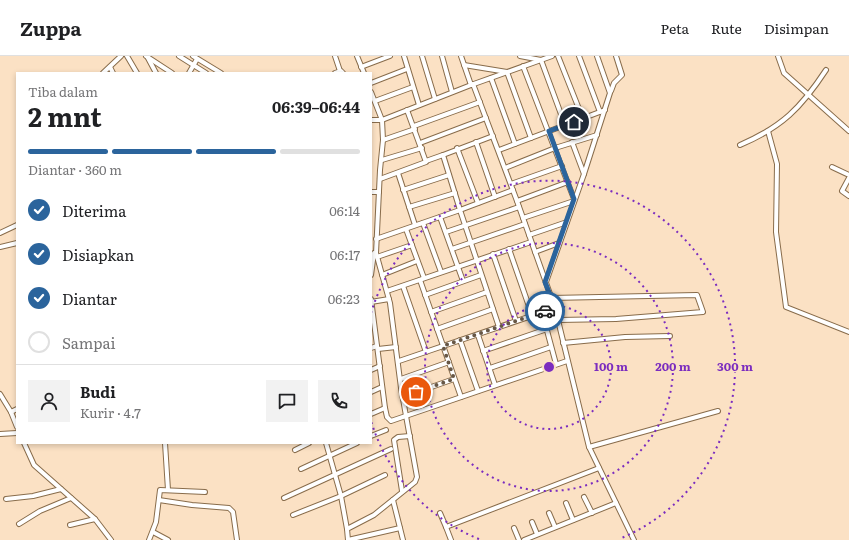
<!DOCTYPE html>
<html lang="id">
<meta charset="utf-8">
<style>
body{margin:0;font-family:Literata,serif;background:#f2f2f2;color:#202124;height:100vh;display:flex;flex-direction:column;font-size:15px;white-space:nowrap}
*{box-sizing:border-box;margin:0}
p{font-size:13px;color:#757577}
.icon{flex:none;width:22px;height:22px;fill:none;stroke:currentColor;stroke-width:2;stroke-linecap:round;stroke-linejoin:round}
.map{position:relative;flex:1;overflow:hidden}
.panel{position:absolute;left:16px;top:16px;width:356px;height:372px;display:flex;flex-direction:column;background:#fff;border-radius:0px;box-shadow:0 2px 6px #0003}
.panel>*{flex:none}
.pin{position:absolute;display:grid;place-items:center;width:34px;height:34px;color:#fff;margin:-17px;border:2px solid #fff;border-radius:50%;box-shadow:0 1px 4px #0007}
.courier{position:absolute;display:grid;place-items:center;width:40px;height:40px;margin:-20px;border:3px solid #2b649c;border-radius:50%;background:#fff;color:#222;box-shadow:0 1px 5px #0007}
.head em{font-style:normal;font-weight:700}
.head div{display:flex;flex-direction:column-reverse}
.head{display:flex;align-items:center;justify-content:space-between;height:68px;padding:0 12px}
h1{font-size:26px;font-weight:700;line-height:30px}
.bar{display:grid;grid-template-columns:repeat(4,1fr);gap:6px 4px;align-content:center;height:48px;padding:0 12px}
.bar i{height:5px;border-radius:3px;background:#e0e0e0}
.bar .active{background:#2b649c}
.bar p{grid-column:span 4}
.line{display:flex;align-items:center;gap:10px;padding:0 12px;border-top:1px solid #e0e0e0}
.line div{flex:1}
.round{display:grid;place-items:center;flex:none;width:42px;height:42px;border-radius:0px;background:#f2f2f2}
ol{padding:0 12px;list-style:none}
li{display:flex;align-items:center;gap:12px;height:44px}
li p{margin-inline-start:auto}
li .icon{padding:4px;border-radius:50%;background:#2b649c;color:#fff;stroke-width:4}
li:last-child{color:#757577}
li i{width:22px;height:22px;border:2px solid #e0e0e0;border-radius:50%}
header{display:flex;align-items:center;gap:24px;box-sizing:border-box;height:56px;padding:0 20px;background:#fff;border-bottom:1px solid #e0e0e0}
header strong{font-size:19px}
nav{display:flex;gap:22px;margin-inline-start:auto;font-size:14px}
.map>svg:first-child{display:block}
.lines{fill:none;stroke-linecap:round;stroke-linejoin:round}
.minor-casing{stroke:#886c4b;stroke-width:6}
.minor{stroke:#fff;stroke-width:4}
.done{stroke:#675746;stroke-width:4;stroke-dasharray:0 7.2}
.route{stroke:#2b649c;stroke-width:5}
.ring{fill:none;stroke:#7b2cbf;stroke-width:2;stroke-dasharray:2 4}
.centre{fill:#7b2cbf;stroke:#fbe1c4;stroke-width:2}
.ring-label{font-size:12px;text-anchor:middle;font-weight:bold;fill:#7b2cbf;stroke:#fbe1c4;stroke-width:3;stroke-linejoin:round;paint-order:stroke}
</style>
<header>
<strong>Zuppa</strong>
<nav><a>Peta</a><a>Rute</a><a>Disimpan</a></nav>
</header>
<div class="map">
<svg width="849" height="484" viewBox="0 0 849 484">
<rect width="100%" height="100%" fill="#fbe1c4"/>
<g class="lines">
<g class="minor-casing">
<g id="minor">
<polyline points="127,0 137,17"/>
<polyline points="146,0 172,17"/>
<polyline points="179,0 206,17"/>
<polyline points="193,0 221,17"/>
<polyline points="335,0 340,15"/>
<polyline points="357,0 364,17"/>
<polyline points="404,0 419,49"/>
<polyline points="422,0 435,43"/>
<polyline points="442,0 452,36"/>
<polyline points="461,0 471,29 552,0"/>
<polyline points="520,0 541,4 565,69"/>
<polyline points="558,0 583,63"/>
<polyline points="579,0 600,56"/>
<polyline points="778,0 784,17 849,75"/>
<polyline points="148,2 156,17"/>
<polyline points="464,9 507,16 531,82"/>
<polyline points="523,10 574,143"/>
<polyline points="110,11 113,17"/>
<polyline points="361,11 390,0"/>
<polyline points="103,17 121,0"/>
<polyline points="189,17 197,3"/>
<polyline points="335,17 341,15 343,17"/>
<polyline points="491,22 515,88"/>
<polyline points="371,27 407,13"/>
<polyline points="473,28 517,145 555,252 589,391 634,484"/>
<polyline points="611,35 614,27 622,19 616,0"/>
<polyline points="371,36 382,64 471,29"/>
<polyline points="375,45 413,31"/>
<polyline points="414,70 480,46"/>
<polyline points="768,75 777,108 776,176 786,251 849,276"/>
<polyline points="383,84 415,73"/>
<polyline points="476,86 495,141"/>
<polyline points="572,86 584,118"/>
<polyline points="420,87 486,62"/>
<path d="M740,89C782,71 801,52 826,14"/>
<polyline points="457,92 478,147"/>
<polyline points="499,94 605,54"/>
<polyline points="382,104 422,92"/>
<polyline points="426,105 443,99"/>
<polyline points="832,111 849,119"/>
<polyline points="505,112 555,92 597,79"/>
<polyline points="398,117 415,169"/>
<polyline points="849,122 842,135 849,140"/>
<polyline points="380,123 426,106 407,54"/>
<polyline points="511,128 562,110"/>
<polyline points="403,134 449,119"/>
<polyline points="371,136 379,136"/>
<polyline points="517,145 568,126"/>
<polyline points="409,151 455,137"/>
<polyline points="440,161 463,225"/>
<polyline points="523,162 574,145"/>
<polyline points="423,167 441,216"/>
<polyline points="406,173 424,222"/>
<polyline points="446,176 519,151"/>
<polyline points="0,177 17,169"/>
<polyline points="529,179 567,166"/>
<polyline points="376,183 460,154 443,99 493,80"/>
<polyline points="0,191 17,187"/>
<polyline points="452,193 525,168"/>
<polyline points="509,193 532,259"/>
<polyline points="535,196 559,187"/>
<polyline points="493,198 516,265"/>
<polyline points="377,201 412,189"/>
<polyline points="371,219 374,197"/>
<polyline points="382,219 417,205"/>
<polyline points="420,224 461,341"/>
<polyline points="546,226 584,118 610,37 597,0"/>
<polyline points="403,230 426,296"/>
<polyline points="387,235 531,186"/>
<polyline points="425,239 481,219"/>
<polyline points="551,242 697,239 703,256 616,263 558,264"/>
<polyline points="371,243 385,352 387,361 391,365 567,305"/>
<polyline points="371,246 389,243"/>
<polyline points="431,256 487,236"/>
<polyline points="542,256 556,308"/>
<polyline points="499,271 460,154 513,134"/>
<polyline points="437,273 493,253"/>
<polyline points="478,279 495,329"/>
<polyline points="460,284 478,335"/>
<polyline points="563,287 625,281 670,280"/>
<polyline points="371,292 377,290"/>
<polyline points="378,293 396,291"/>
<polyline points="483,295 547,273"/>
<polyline points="399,305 555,252"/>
<polyline points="490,312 551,291"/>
<polyline points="371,314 380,310"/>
<polyline points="401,323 449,306"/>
<polyline points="371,336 382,331"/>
<polyline points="0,338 11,356 17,371"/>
<polyline points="403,341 454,323"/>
<polyline points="11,356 17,353"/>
<polyline points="371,358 385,352"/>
<polyline points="0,378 17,377"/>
<polyline points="371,380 386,374"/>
<polyline points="24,387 34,409 95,463 111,484"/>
<polyline points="165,387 168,434"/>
<polyline points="326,387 341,440 347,473"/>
<polyline points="589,391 718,355"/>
<polyline points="295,394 309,387"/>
<polyline points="301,413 357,387"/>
<polyline points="402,435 394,384 398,381 410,380"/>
<polyline points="584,441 592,457"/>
<polyline points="284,442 391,393"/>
<polyline points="6,443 33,440 61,433"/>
<polyline points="159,444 192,449 229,452 233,456 237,484"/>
<polyline points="393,444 403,484"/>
<polyline points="566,447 573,464"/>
<polyline points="440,457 446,471 599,412"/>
<polyline points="549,457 555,471"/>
<polyline points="293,459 341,440 385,419"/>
<polyline points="532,466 537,478"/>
<polyline points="19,468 40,455 71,442"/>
<polyline points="70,469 95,463"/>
<polyline points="446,471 451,484"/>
<polyline points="514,472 519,484"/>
<polyline points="153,476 168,484"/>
<polyline points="149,484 156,466 160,434 205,436"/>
<polyline points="348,484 347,473 374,459 415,426 417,421 401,332 390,247 376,197 380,114 383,84 382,64 371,64"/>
<polyline points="348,484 400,472"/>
<polyline points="524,484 616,447"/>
</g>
</g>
<use href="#minor" class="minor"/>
</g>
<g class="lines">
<polyline class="done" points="416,336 454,323 443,290 545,255"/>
<polyline class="route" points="545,255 555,252 545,226 574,143 549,75 574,66"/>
</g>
<g class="ring">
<circle cx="549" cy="311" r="62"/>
<circle cx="549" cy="311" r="124"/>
<path d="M479 483A186 186 0 0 1 371 365M371 257A186 186 0 1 1 619 483"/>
</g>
<circle cx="549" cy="311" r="6" class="centre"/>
<g class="ring-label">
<text x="611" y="315">100 m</text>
<text x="673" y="315">200 m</text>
<text x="735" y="315">300 m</text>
</g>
</svg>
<div class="pin" style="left:416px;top:336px;background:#ea580c"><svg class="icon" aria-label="bag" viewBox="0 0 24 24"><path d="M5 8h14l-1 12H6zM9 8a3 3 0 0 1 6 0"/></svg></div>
<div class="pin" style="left:574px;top:66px;background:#1f2937"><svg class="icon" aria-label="home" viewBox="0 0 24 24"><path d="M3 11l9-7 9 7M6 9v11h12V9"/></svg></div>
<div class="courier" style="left:545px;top:255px"><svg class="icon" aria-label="car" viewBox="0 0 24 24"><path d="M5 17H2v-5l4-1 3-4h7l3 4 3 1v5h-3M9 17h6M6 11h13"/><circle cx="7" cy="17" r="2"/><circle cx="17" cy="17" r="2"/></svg></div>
<section class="panel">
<div class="head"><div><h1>2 mnt</h1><p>Tiba dalam</p></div><em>06:39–06:44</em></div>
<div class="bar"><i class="active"></i><i class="active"></i><i class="active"></i><i></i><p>Diantar · 360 m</p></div>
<ol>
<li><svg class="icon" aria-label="check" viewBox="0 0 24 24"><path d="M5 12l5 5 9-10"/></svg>Diterima<p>06:14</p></li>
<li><svg class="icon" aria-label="check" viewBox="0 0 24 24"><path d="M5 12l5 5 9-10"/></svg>Disiapkan<p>06:17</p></li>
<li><svg class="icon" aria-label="check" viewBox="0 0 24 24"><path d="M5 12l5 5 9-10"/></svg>Diantar<p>06:23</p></li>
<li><i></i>Sampai</li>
</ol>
<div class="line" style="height:72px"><a class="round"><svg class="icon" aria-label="person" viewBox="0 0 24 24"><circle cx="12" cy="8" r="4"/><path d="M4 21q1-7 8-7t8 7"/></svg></a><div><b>Budi</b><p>Kurir · 4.7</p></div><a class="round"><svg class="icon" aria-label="chat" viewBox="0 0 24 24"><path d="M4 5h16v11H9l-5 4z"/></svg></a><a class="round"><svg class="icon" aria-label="phone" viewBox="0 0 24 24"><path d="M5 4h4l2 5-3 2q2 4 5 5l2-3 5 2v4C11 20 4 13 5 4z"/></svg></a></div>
</section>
</div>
